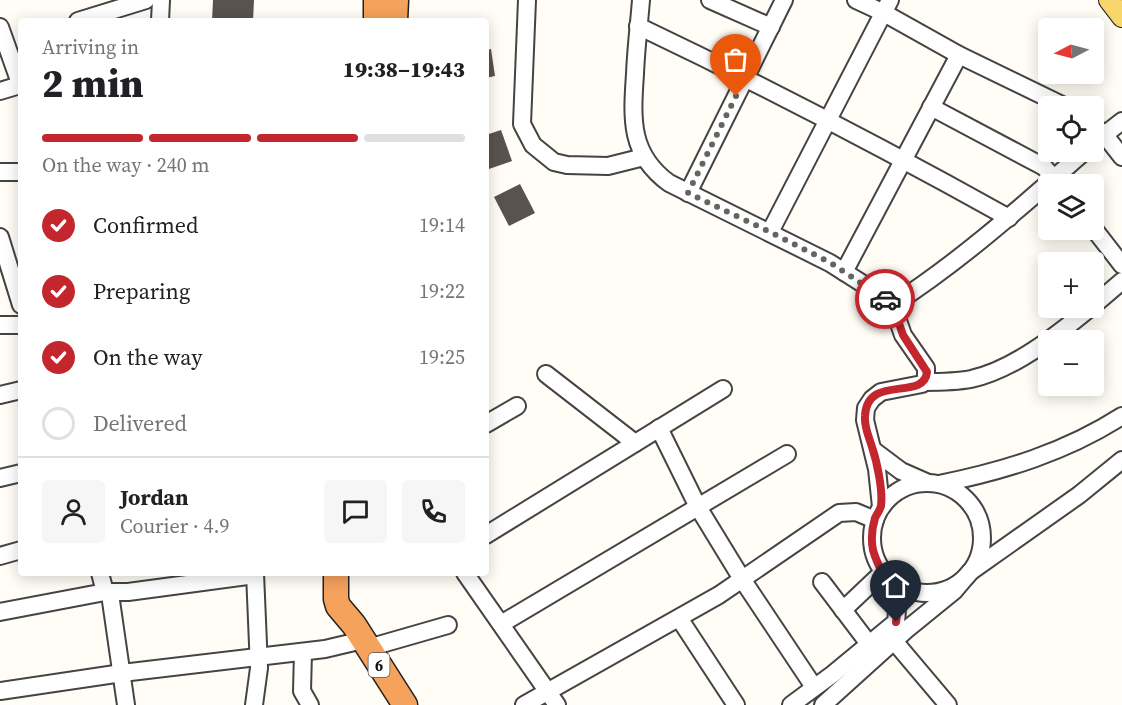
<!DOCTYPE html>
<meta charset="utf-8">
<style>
body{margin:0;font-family:"Source Serif 4",serif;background:#f6f6f6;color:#202124;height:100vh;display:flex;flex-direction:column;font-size:22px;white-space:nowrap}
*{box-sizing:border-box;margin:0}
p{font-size:20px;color:#757577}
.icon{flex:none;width:33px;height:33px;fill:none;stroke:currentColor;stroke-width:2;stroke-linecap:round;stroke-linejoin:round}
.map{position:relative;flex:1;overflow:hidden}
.details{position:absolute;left:18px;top:18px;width:471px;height:558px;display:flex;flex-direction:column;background:#fff;border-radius:6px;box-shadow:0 3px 15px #0003}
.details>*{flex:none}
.needle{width:39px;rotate:264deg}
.fabs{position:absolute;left:1038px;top:18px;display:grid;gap:12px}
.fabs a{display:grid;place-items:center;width:66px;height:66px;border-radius:6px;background:#fff;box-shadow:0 3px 15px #0003;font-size:30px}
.pin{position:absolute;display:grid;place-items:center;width:51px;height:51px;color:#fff;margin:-62px -26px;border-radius:50% 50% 50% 0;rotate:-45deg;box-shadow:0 0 6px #0007}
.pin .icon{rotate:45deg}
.courier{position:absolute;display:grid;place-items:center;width:60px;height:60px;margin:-30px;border:4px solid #c4262e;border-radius:50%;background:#fff;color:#222;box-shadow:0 2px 8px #0007}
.headline em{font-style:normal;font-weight:800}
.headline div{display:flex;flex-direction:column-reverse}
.headline{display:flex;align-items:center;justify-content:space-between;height:102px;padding:0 24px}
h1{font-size:39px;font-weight:800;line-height:45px}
.bar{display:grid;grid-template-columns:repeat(4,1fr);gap:9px 6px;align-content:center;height:72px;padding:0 24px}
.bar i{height:8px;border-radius:4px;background:#e0e0e0}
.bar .active{background:#c4262e}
.bar p{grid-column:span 4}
.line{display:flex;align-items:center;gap:15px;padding:0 24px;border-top:2px solid #e0e0e0}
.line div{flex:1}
.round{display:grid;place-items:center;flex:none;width:63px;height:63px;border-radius:6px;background:#f6f6f6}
ol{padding:0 24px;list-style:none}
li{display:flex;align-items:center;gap:18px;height:66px}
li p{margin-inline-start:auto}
li .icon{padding:6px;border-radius:50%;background:#c4262e;color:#fff;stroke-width:4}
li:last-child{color:#757577}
li i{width:33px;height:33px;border:3px solid #e0e0e0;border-radius:50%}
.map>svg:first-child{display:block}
.building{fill:#5a524d}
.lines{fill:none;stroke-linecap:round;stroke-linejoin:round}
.minor-casing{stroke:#444;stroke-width:20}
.major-casing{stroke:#222;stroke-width:22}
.highway-casing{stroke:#222;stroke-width:27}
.minor{stroke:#fff;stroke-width:16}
.major{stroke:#f9d66b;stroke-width:20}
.highway{stroke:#f5a25d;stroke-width:24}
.done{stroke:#646461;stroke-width:6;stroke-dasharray:0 10.8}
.route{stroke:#c4262e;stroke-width:8}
.labels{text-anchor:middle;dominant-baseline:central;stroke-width:6;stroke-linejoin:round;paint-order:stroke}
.shield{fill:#fff;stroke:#585858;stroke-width:1.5}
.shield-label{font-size:15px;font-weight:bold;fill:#111}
</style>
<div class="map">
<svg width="1122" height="705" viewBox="0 0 1122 705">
<rect width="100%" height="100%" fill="#fffdf5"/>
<g class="building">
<polygon points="213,0 254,0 253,21 212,21"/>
<polygon points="491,49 495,76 486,78 486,50"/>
<polygon points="501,130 512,161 486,170 486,135"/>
<polygon points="520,184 535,213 509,226 494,197"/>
</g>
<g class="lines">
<g class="minor-casing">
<g id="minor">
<polyline points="527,0 522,124 533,145 554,162 567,165 608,166 644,157"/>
<path d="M641,0C639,25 636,49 635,74C632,118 629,154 669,183L830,263L882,296L895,312L903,335L926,368V379L922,384L881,392L872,399L866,408L865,420L877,469L881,507"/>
<polyline points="710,0 771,27"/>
<polyline points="856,0 884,13 959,55 1064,106"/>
<polyline points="78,21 146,0"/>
<polyline points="160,21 161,0"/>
<path d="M638,26C764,86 887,150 1009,218"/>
<polyline points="0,27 21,86"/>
<polyline points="0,91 20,85"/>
<polyline points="931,107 1044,167 1059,184"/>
<polyline points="1094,126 1104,134 1122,157"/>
<polyline points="1094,143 1122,121"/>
<polyline points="0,172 21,172"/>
<polyline points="688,193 784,0"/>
<polyline points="1094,229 1122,265"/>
<polyline points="770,232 890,0"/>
<polyline points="0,237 21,305"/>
<polyline points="844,272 959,55"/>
<polyline points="1094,305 1122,281"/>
<path d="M891,306C961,261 1022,206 1084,152"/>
<polyline points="0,325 21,325"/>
<polyline points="546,374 635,443"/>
<path d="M924,382C940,382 955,382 971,379C1013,370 1057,335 1090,308"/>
<polyline points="0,395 21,390"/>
<polyline points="486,424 517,406"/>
<polyline points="659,428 698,507 742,579 814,687"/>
<polyline points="873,450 901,471 926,482"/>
<polyline points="0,478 21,473"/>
<circle cx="927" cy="538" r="55"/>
<path d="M939,484C1004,471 1066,452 1122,416"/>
<polyline points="486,535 723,389"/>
<polyline points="0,556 21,550"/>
<polyline points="100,573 105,592"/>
<polyline points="465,573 557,705"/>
<polyline points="822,582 869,644"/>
<polyline points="110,594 126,705"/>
<polyline points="0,612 105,592 128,592 255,575"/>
<polyline points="679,618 736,705"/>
<polyline points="501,624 787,454"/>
<polyline points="894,641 948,705"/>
<polyline points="368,648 448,625"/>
<polyline points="303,652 302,691 310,705"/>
<polyline points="0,691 122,673 325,649 363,640"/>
<polyline points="254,705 259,668 255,573"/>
<polyline points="524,705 719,595 839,513 856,512 875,520"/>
<path d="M791,705L833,674L896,622C899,602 893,588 883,572L843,610"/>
<polyline points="823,705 906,630 954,591 970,572 1079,495 1122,460"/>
</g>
</g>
<g class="major-casing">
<polyline id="major" points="1109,0 1122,17"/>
</g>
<g class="highway-casing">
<g id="highway">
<polyline points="376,21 376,0"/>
<polyline points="395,21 396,0"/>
<polyline points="336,573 336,599 338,606 354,625 405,705"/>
</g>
</g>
<use href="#minor" class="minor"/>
<use href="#major" class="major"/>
<use href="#highway" class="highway"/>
</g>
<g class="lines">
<polyline class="done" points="736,96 688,193 770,232 831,263 885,299"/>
<path class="route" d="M885,299L895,312L903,335L927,372C924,402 867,373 865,416C864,427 869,437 872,447C877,462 883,490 881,506C880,510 877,514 875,518C872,528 871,540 873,550C880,578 901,589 896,622"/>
</g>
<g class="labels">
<rect class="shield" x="368.5" y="653" width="21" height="24" rx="4.5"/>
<g class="shield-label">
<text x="379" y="665">6</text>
</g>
</g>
</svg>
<div class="fabs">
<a><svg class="needle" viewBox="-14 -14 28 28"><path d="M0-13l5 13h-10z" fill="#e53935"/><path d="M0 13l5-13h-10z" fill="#757577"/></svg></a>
<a><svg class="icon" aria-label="locate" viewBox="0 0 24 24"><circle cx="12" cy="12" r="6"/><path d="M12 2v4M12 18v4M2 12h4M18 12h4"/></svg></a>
<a><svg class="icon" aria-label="layers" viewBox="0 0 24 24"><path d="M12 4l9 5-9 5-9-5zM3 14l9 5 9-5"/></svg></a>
<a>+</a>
<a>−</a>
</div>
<div class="pin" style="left:736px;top:96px;background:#ea580c"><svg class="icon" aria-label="bag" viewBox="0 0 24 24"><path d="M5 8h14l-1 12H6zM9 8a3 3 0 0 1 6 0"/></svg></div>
<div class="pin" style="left:896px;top:622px;background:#1f2937"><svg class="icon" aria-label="home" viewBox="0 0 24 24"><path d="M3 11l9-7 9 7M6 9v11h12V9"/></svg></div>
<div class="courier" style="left:885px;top:299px"><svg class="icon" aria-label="car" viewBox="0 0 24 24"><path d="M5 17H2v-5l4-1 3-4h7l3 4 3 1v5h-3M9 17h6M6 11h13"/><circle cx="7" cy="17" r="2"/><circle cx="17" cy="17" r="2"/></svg></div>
<section class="details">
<div class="headline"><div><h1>2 min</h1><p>Arriving in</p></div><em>19:38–19:43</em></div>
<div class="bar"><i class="active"></i><i class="active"></i><i class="active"></i><i></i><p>On the way · 240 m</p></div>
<ol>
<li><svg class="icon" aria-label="check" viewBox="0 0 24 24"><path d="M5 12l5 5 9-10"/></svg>Confirmed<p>19:14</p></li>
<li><svg class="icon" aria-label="check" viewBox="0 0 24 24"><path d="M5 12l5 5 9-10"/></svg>Preparing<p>19:22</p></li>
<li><svg class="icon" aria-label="check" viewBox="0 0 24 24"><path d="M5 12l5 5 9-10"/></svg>On the way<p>19:25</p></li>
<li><i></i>Delivered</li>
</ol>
<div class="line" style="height:108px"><a class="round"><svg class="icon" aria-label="person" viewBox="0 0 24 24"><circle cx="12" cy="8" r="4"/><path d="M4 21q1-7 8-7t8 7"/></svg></a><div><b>Jordan</b><p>Courier · 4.9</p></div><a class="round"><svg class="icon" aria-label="chat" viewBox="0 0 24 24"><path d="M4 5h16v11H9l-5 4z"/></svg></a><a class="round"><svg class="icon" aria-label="phone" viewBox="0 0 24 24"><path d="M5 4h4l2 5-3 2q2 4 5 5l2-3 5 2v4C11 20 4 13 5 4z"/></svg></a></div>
</section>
</div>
